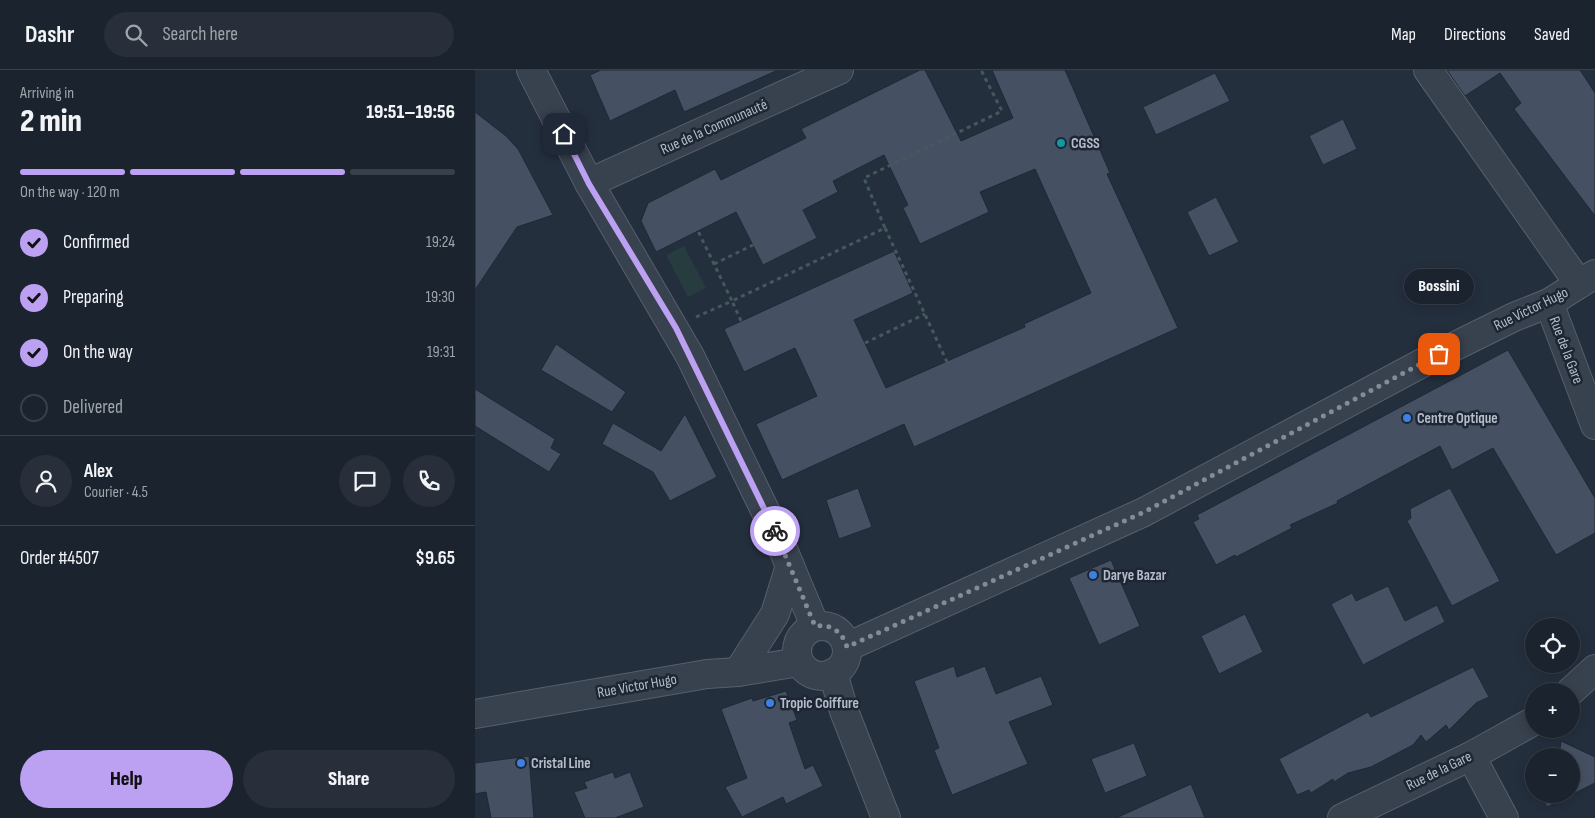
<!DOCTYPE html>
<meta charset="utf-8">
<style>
body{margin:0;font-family:"Sofia Sans Condensed",sans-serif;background:#282f3a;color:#f1f3f6;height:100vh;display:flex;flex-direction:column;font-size:19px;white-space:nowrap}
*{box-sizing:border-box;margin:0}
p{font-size:16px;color:#a0a4aa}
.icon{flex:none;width:28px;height:28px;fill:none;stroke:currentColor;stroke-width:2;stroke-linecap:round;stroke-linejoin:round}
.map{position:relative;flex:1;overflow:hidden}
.details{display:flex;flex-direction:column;background:#1b232e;width:475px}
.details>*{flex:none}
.buttons{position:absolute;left:1050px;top:548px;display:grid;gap:10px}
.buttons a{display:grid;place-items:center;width:55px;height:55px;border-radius:50%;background:#1b232e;box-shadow:0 2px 12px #0003,0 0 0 1px #39404a;font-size:25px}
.pin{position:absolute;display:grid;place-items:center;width:42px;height:42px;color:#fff;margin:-21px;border-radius:10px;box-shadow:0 2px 8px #0006}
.courier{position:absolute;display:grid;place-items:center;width:50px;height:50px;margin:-25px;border:4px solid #bca0f2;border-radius:50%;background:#fff;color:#222;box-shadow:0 1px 6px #0007}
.bubble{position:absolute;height:35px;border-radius:18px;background:#1b232e;box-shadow:0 2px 12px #0003,0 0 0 1px #39404a;font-size:16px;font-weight:800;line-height:35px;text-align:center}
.summary em{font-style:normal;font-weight:800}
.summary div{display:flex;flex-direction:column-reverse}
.summary{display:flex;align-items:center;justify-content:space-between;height:85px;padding:0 20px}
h1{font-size:32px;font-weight:800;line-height:38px}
.bar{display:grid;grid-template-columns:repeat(4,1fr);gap:8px 5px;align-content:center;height:60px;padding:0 20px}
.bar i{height:6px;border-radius:4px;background:#39404a}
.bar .selected{background:#bca0f2}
.bar p{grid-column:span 4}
.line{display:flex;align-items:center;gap:12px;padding:0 20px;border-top:1px solid #39404a}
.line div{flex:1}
.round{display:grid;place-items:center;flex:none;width:52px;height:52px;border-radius:26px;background:#282f3a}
ol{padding:0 20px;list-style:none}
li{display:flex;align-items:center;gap:15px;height:55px}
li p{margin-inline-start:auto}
li .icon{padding:5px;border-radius:50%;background:#bca0f2;color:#111;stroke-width:4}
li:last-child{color:#a0a4aa}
li i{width:28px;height:28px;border:2px solid #39404a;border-radius:50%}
.cta{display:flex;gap:10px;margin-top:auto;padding:10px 20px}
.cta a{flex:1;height:58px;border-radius:30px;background:#bca0f2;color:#111;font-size:20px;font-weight:800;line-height:58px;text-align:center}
.cta a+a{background:#282f3a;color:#f1f3f6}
header{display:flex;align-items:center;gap:30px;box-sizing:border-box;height:70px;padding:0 25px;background:#1b232e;border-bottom:1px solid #39404a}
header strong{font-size:24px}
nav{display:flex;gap:28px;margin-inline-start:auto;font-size:18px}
.search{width:350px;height:45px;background:#282f3a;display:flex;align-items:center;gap:12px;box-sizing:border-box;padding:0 18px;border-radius:28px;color:#a0a4aa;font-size:19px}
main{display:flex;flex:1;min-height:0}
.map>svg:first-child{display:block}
.green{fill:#263c3f}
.building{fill:#455162;stroke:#1f2835}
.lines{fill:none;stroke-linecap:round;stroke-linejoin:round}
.minor-casing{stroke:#565f6c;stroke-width:30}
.path{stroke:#44595c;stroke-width:3;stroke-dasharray:4 4;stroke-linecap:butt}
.minor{stroke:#38414e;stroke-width:28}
.done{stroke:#828b98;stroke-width:5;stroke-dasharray:0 9}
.route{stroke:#bca0f2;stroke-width:6}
.culture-dot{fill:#0f9aa8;stroke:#1d2633;stroke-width:2}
.shop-dot{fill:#3f7fe0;stroke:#1d2633;stroke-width:2}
.labels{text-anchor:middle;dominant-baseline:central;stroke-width:5;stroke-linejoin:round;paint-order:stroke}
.street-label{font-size:15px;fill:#b4bcc9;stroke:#1d2633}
.poi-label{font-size:15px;font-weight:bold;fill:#b4bcc9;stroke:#1d2633;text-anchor:start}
</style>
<header>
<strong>Dashr</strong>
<div class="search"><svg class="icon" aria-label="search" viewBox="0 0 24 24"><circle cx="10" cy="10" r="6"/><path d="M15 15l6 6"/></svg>Search here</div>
<nav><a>Map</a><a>Directions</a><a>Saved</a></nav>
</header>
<main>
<section class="details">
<div class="summary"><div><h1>2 min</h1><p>Arriving in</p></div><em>19:51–19:56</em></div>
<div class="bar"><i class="selected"></i><i class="selected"></i><i class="selected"></i><i></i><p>On the way · 120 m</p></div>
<ol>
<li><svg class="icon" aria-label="check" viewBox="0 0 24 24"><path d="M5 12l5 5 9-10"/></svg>Confirmed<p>19:24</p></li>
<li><svg class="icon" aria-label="check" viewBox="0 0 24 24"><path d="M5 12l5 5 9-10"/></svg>Preparing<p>19:30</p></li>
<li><svg class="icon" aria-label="check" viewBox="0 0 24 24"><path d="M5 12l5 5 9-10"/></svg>On the way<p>19:31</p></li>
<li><i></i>Delivered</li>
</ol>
<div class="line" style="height:90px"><a class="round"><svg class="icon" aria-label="person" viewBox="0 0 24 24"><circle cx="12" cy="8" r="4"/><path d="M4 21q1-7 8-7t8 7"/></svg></a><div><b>Alex</b><p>Courier · 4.5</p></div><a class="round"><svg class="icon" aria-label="chat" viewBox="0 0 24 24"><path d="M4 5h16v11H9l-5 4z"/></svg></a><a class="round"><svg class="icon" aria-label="phone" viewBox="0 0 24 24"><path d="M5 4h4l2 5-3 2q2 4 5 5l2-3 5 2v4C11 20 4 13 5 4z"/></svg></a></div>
<div class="line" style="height:65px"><div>Order #4507</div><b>$9.65</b></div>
<div class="cta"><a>Help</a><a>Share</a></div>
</section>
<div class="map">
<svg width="1120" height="748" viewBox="0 0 1120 748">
<rect width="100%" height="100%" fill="#242f3e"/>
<polygon class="green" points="209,176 231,218 213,227 191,185"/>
<g class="building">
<polygon points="126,0 303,0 209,42 200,20 135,51 115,5"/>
<polygon points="445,0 450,0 486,71 538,48 517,0 590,0 635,103 632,104 703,258 439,377 429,354 307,410 281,354 342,326 320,278 269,302 249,259 419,181 438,223 379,250 411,318 550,257 549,254 616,223 560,99 505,122 514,142 445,174 428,138 433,135 409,85 358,111 363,122 328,140 342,168 288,195 261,142 181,182 166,151 173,133 240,99 246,110 331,68 326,59"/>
<polygon points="972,0 1105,0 1120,23 1120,146 1039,39 1046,33 1025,3 990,26"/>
<polygon points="740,3 755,31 681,65 668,37"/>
<polygon points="0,42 31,66 43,79 78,145 42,157 0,220"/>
<polygon points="868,49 882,79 848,95 834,66"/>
<polygon points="741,127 764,172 734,186 712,142"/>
<polygon points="81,274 151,322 137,342 66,300"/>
<polygon points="1033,280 1120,428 1120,463 1081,485 1018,378 977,400 965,376 862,431 863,433 815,455 817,458 761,487 760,485 741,495 718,452 724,449 722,445"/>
<polygon points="0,319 80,369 76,378 86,384 74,402 0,356"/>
<polygon points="210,344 242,407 195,431 178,402 127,374 138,353 186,381"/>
<polygon points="383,418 397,457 364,469 351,430"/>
<polygon points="975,418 1025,511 977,536 932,451 936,448 935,439"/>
<polygon points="636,490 665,556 624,575 594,508"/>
<polygon points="913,516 930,551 962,535 970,552 888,595 856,534 877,523 881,531"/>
<polygon points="770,544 788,582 744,604 726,566"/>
<polygon points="479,596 482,607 510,596 521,624 566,606 578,635 534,652 553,694 477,725 459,680 464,678 439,611"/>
<polygon points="998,597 1014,627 1001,633 974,660 971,655 951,672 946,665 938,675 896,697 873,703 859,712 858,709 836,723 834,720 822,725 804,689 893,642 896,647"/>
<polygon points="311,621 322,650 314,653 330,699 338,695 348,716 311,734 308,727 267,747 250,717 272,708 246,639 277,628 278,631"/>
<polygon points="1086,671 1120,687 1120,713 1072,737 1065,724 1096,724 1096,686 1084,686"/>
<polygon points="659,673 672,706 630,723 616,689"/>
<polygon points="54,686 59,748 16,748 11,722 0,724 0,693"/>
<polygon points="138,702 140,708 155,702 169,737 140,748 110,748 99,722 112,718 109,712"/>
<polygon points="716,714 730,748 641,748"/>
</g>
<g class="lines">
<g class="minor-casing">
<g id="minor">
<polyline points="56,0 114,113 215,286 302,465 340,556"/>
<polyline points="953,0 1104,214"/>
<polyline points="114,113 364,0"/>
<polyline points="1074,233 1120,355"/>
<circle cx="347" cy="581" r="25"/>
<polyline points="372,577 669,442 964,284 1039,247 1074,233 1120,204"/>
<polyline points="263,602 300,544 315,496"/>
<polyline points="358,603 369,641 411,748"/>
<polyline points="1096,621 1120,599"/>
<polyline points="0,644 232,604 263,602 324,592"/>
<polyline points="996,686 1029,748"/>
<polyline points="867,748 996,686 1059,651"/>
</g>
</g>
<g class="path">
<polyline points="410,158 472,292"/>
<polyline points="239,194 278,175"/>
<polyline points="221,247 257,231 223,161"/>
<polyline points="266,251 257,231 410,158 389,108 527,41 506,0"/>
<polyline points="390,273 450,244"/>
</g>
<use href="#minor" class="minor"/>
</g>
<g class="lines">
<path class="done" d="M300,461L340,556C356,554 367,561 372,577L669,442L964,284"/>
<polyline class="route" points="89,64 114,114 201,258 300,461"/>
</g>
<circle class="culture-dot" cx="586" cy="73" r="5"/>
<g class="shop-dot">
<circle cx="932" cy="348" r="5"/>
<circle cx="618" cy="505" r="5"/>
<circle cx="295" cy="633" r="5"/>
<circle cx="46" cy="693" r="5"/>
</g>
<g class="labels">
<g class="street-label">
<text transform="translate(239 57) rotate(-24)">Rue de la Communauté</text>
<text transform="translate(1056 239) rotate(-26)">Rue Victor Hugo</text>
<text transform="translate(1091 280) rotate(69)">Rue de la Gare</text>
<text transform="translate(162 616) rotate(-10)">Rue Victor Hugo</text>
<text transform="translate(964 701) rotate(-26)">Rue de la Gare</text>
</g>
<g class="poi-label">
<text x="596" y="73">CGSS</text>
<text x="942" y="348">Centre Optique</text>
<text x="628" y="505">Darye Bazar</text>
<text x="305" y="633">Tropic Coiffure</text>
<text x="56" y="693">Cristal Line</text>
</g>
</g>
</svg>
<div class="buttons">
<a><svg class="icon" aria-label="locate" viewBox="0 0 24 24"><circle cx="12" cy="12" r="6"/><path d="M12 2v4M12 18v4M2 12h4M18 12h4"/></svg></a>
<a>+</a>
<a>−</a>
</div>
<div class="pin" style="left:964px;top:284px;background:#ea580c"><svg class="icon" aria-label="bag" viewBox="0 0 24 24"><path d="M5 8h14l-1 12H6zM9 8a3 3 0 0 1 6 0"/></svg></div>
<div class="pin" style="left:89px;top:64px;background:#1f2937"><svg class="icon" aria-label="home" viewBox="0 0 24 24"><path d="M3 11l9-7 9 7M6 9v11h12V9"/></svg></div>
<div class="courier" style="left:300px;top:461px"><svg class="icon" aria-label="bike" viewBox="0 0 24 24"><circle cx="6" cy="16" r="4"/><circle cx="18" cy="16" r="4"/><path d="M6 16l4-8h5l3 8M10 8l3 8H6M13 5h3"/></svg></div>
<div class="bubble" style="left:929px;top:199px;width:70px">Bossini</div>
</div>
</main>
